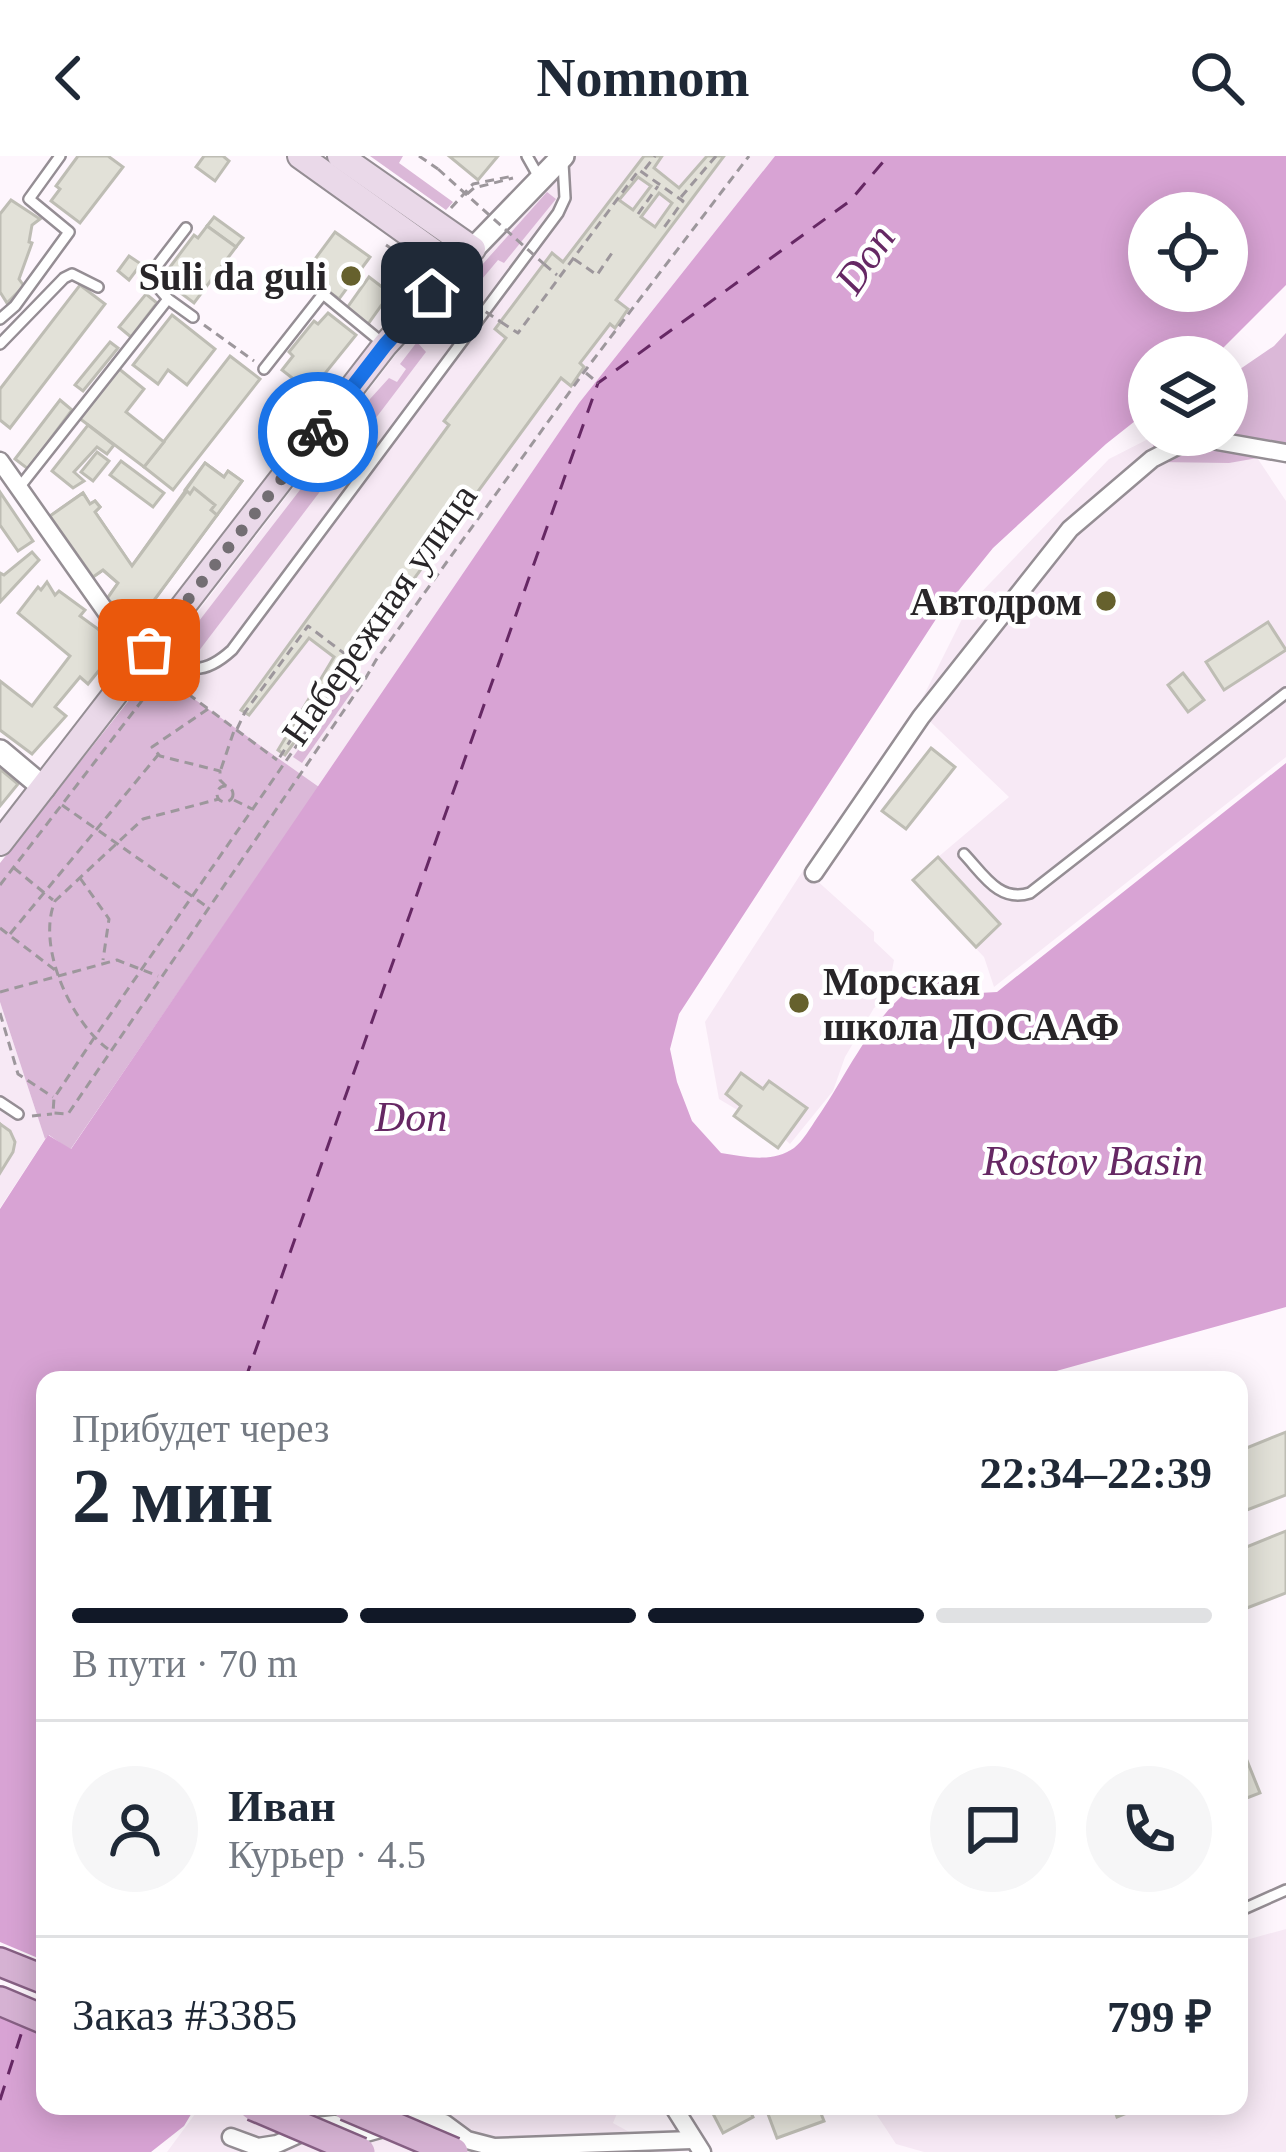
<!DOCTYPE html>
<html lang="ru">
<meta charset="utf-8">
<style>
body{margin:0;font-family:"Times New Roman",serif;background:#f6f6f7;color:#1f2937;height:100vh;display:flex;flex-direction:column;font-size:45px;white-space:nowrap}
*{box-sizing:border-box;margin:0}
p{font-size:39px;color:#747a83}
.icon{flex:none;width:66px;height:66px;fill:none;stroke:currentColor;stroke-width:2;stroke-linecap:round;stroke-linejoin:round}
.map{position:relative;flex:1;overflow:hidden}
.drawer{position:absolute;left:36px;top:1215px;width:1212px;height:744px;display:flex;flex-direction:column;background:#fff;border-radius:24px;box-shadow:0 6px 30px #0003}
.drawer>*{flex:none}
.buttons{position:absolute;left:1128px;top:36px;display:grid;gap:24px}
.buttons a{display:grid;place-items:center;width:120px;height:120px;border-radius:50%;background:#fff;box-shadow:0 6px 30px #0003;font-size:60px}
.pin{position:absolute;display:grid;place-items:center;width:102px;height:102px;color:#fff;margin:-51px;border-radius:24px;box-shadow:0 6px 18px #0006}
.courier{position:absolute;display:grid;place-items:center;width:120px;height:120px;margin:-60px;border:9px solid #1a73e8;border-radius:50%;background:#fff;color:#222;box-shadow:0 3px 15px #0007}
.summary em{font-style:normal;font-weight:700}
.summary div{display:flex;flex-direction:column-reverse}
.summary{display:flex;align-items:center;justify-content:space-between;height:204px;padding:0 36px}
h1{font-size:78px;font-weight:700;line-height:90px}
.bar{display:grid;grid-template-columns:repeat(4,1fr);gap:18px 12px;align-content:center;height:144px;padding:0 36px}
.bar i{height:15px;border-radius:9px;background:#e0e1e3}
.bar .active{background:#111827}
.bar p{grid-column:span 4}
.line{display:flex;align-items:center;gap:30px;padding:0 36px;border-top:3px solid #e0e1e3}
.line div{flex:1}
.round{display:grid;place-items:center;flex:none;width:126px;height:126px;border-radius:63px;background:#f6f6f7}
header{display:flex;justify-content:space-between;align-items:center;height:156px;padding:0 36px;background:#fff;font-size:54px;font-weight:700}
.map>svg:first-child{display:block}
.built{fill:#f7e9f5}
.green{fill:#dbb8d8}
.water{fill:#d8a3d4;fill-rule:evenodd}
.pier{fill:#fef6fd}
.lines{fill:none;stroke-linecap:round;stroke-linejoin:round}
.ferry{stroke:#662864;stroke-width:3;stroke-dasharray:15 12;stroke-linecap:butt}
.building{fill:#e2e1d8;stroke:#bebdb4;stroke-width:3;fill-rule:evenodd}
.service-casing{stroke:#958e94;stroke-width:14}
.minor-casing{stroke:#958e94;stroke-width:21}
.tertiary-casing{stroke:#958e94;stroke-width:26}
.secondary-casing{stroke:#958e94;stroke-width:28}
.primary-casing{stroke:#876084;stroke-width:32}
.path{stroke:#9d979c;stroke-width:3;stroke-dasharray:9 6;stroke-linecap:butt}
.service{stroke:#fff;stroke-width:9}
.minor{stroke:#fff;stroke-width:16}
.tertiary{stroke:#fff;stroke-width:21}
.secondary{stroke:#ead9e9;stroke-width:24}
.primary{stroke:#d6b2d3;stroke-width:27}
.primary-bridge-casing{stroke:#876084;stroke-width:32;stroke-linecap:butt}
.path-bridge{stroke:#9d979c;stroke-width:3;stroke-dasharray:9 6;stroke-linecap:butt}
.primary-bridge{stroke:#d6b2d3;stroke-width:27}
.done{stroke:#736e73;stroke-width:12;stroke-dasharray:0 21.6}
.route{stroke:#1a73e8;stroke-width:15}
.poi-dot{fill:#66612d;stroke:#fff;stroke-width:4.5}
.labels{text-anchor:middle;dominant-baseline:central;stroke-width:9;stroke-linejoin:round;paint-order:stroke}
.poi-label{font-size:39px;font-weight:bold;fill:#282528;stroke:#fff;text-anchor:end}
.street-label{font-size:39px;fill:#282528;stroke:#fff}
.water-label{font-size:42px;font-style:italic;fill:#662864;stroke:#fff}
</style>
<header><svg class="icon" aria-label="back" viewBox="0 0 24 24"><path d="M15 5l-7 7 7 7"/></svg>Nomnom<svg class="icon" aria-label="search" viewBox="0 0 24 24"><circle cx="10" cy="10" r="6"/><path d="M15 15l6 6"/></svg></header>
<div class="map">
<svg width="1286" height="1996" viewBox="0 0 1286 1996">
<rect width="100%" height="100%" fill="#fef6fd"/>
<g class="built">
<polygon points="576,0 775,0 579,247 319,631 153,514 431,153"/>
<polygon points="1227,257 1286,345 1286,601 994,831 984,801 911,724 1009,641 917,553 969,449 1109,303 1156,279 1227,279"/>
<polygon points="804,713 874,776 874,785 894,804 887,842 874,852 845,901 833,935 790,988 755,955 749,961 719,943 705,866"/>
<polygon points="0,846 45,983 0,1052"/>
<polygon points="1286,1773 1286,1996 924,1996 896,1988 871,1950 1239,1950 1239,1786"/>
<polygon points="201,1950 620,1950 613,1967 660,1993 681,1996 167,1996"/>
</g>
<g class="green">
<polygon points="370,0 403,0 399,7 453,46 446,54"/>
<polygon points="547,36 556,43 504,107 498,104 456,154 448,147"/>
<polygon points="1286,177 1286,297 1229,307 1157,306 1151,282 1155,279 1227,279 1227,222 1274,190"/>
<polygon points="417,186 426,196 192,504 185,506 175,499 179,491 370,243 389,222 397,226 406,213 400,208"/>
<polygon points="153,514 319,631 70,994 49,979 45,983 0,846 0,707"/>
<polygon points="347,525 356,530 302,607 293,601"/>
</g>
<path class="water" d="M775,0H1286V129L1214,201H1149V254L1106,288L993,392L938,460L679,858L670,893L677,926L692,965L721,997C745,1001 773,1007 794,992C803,985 811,971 817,962C851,914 883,834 941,817L979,837L997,836L1286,607V1151L1024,1224H45V1950H196L184,1970L151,1996H0V1053L48,979L71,993L579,247ZM1149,57H1227V135H1149Z"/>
<polygon class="pier" points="0,1786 45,1805 45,1880 0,1861"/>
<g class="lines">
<g class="ferry">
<polyline points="245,1224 598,227 850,45 888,0"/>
<polyline points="0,1944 25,1866"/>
</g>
</g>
<g class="building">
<polygon points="78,0 108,0 123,11 80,67 51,45 60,33 56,30"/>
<polygon points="204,0 223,0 229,5 215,25 196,11"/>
<polygon points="449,0 498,0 478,24"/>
<path d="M644,0H662L654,12L679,32L707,0H724L616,144L628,153L615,172L610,168L580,207L584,211L571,230L561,222L285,599L278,594L334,501L309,482L249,559L241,554L449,269L444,265L506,182L495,173L552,97L563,106ZM638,21L651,30L633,54L619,44ZM659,37L672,47L655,71L641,61Z"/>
<polygon points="11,44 40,63 32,69 29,86 32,87 19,123 24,130 7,147 0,136 0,58"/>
<polygon points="214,61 243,82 236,91 207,70"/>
<polygon points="207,70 236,91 194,147 166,126 174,114 170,111 194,79 198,82"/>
<polygon points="335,76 370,101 339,143 304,118"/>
<polygon points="129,100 141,108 129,124 118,115"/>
<polygon points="369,121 390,137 368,168 347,152"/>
<polygon points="80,129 105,148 10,272 0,264 0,233"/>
<polygon points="146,138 157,147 131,181 119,171"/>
<polygon points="328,157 356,179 310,236 282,214 293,200 289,196 314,165 318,168"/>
<polygon points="172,159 215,193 187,229 168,214 158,228 133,209"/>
<polygon points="110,186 118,192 83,235 75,229"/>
<polygon points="230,200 260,223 173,334 144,311"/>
<polygon points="118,212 144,233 126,256 164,286 144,311 79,262"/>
<polygon points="60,244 72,254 28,313 15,303"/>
<polygon points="88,269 114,289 107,298 97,291 74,316 84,325 73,332 52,315"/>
<polygon points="97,296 109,305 93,325 81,316"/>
<polygon points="121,305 164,337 153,351 110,319"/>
<polygon points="205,307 224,321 228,315 242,325 217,359 211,354 215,349 194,332 190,338 185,334"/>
<polygon points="205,307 224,321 228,315 242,325 138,466 107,443 118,427 103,414 93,421 50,360 83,337 90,348 95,345 100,351 95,356 132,410"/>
<polygon points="194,332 215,349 211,354 217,359 138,466 107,443 118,427 103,414 93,421 50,360 83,337 90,348 95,345 100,351 95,356 132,410 187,335 190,338"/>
<polygon points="0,336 33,385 18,395 0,369"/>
<polygon points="32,396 39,404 0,446 0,417 4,419"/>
<polygon points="47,426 55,439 59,435 85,454 80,460 98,473 114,496 88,528 80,521 55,551 66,560 32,598 0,574 0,525 32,550 70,500 18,457 38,431 41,434"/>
<polygon points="1268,466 1286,494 1224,534 1206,506"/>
<polygon points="1183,517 1204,544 1188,556 1168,529"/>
<polygon points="931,592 955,611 906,673 882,655"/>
<polygon points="0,613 18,628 0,650"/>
<polygon points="938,701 1000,768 976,791 913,724"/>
<polygon points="741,917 763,933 769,925 807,952 778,992 734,960 741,950 726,938"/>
<polygon points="0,968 11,981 0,1004"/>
<polygon points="0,968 10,975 15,986 13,996 0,1017"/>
<polygon points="1286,1276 1286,1339 1239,1357 1239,1295"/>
<polygon points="1286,1375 1286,1437 1239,1455 1239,1394"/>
<polygon points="1244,1597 1260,1637 1239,1645 1239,1599"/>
<polygon points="709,1950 748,1950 753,1961 723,1977"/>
<polygon points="765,1950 818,1950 824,1965 777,1982"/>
<polygon points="1113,1950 1144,1950 1117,1961"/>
</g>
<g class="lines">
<g class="service-casing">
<g id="service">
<polyline points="527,0 540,23"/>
<polyline points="168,143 156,129 153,115 186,72"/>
<polyline points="0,163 15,150 69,76 29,43 60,0"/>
<polyline points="0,188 64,122 72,118 98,131"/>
<polyline points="264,213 323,138 385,189"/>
<polyline points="18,333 168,143 193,161"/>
<path d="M149,495C186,512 199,524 232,494L558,57L565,42L563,7"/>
<path d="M964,698C983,718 999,747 1030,737L1286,537"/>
<polyline points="0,946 18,958"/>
<polyline points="1239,1755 1286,1734"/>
</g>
</g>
<g class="minor-casing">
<g id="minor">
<polyline points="0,305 109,460 149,494"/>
<polyline points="814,717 921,561 1070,373 1152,303 1195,281 1286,297"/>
<polyline points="673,1950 702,1996"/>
<polyline points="231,1981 258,1991 277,1988 317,1970 335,1968 366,1977 416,1963 444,1967 467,1984 494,1991 692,1984"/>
</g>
</g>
<g class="tertiary-casing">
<g id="tertiary">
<polyline points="473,93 563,0"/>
<polyline points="0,595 44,632"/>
</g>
</g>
<g class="secondary-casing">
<g id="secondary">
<polyline points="300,0 455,111"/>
<polyline points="0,687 385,189 473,93 340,0"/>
</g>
</g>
<g class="primary-casing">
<g id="primary">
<polyline points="0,1806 45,1824"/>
<polyline points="0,1845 45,1864"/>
</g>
</g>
<g class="path">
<polyline points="419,0 438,13"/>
<polyline points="645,13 655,0"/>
<polyline points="467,38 474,32 513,22"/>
<polyline points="681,41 716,0"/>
<polyline points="451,52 473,28 513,20"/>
<polyline points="638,58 658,30"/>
<polyline points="574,103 597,119 614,94"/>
<polyline points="544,108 557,119"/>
<polyline points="501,166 518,177 639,14 683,45 663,73"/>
<polyline points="204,169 254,205"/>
<polyline points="586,217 598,227"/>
<polyline points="164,520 277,604"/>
<polyline points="364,525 349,514 94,882 54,942 53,957 68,958 364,525 376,504 584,216 749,0"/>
<polyline points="208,553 152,591 160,600 220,615 220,624 226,630"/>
<polyline points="237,573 245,556 308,470 345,498 278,604"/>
<polyline points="221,613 235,572"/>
<circle cx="225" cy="638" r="8"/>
<polyline points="234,644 252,653"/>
<polyline points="62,649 206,750"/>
<polyline points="14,712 53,744"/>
<polyline points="80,722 109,763 103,804"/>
<polyline points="0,729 164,516"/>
<polyline points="0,772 55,814"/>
<polyline points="10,778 158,599"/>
<polyline points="0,836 117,804 158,820"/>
<polyline points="0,857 18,918 53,941"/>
<path d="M108,893C71,866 36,790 55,745L143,663L219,643"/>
<polyline points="32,960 52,958"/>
</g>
<use href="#service" class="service"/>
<use href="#minor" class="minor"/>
<use href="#tertiary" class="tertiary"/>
<use href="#secondary" class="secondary"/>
<use href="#primary" class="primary"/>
<g class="primary-bridge-casing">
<g id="primary-bridge">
<polyline points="253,1950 361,1996"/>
<polyline points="346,1950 454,1996"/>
</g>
</g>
<g class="path-bridge">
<polyline points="438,13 544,108"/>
<polyline points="386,89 501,166"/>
</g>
<use href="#primary-bridge" class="primary-bridge"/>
</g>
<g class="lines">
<polyline class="done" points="149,494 318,276"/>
<polyline class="route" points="318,276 385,189 432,137"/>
</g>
<g class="poi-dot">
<circle cx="351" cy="120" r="12"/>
<circle cx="1106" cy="445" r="12"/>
<circle cx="799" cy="847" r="12"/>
</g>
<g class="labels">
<g class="poi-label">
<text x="327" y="120">Suli da guli</text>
<text x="1082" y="445">Автодром</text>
<text x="823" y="825" text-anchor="start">Морская<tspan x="823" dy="45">школа ДОСААФ</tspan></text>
</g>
<g class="street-label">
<text transform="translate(379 458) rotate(-55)">Набережная улица</text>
</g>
<g class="water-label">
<text transform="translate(865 103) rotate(-56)">Don</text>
<text x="411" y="961">Don</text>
<text x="1093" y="1005">Rostov Basin</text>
</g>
</g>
</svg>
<div class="buttons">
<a><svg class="icon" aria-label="locate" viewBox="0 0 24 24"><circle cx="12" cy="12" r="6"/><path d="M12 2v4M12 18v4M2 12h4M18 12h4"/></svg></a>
<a><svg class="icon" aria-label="layers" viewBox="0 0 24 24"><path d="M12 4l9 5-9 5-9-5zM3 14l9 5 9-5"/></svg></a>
</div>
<div class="pin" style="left:149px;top:494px;background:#ea580c"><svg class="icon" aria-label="bag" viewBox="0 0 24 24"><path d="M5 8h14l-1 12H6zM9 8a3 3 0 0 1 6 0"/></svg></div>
<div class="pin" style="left:432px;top:137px;background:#1f2937"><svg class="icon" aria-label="home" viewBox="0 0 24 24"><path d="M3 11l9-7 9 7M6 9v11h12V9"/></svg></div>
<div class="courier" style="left:318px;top:276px"><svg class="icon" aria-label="bike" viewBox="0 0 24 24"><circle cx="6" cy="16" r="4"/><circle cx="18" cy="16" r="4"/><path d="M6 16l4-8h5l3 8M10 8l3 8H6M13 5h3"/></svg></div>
<section class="drawer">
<div class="summary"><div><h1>2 мин</h1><p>Прибудет через</p></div><em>22:34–22:39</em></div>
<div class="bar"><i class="active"></i><i class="active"></i><i class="active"></i><i></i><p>В пути · 70 m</p></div>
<div class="line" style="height:216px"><a class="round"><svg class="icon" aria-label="person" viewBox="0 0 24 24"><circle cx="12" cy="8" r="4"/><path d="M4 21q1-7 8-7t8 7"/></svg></a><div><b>Иван</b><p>Курьер · 4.5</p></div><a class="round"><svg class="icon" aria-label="chat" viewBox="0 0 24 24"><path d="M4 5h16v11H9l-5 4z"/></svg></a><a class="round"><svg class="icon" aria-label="phone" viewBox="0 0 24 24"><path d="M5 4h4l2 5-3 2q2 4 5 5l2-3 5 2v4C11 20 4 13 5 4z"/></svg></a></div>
<div class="line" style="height:156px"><div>Заказ #3385</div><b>799 ₽</b></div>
</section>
</div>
